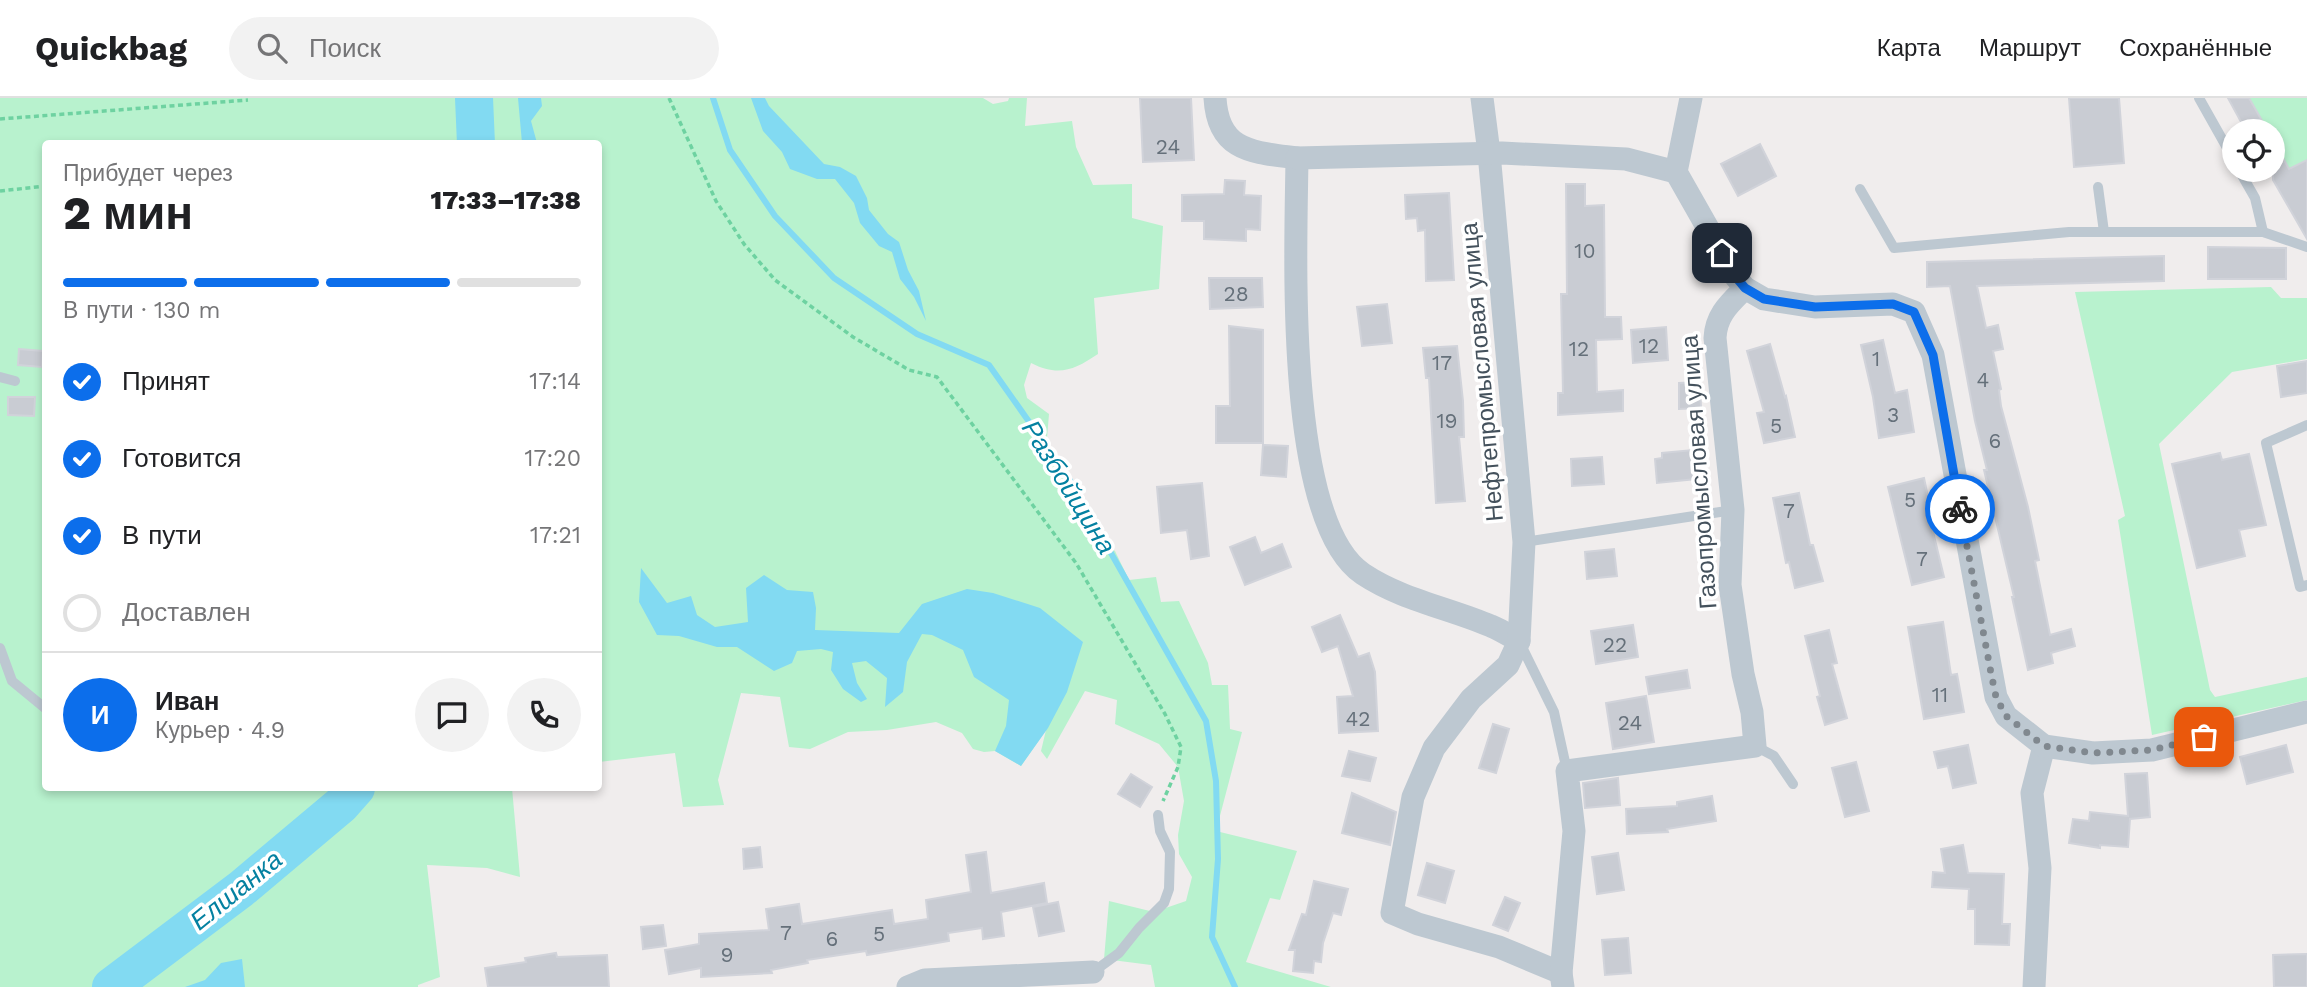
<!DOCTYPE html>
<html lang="ru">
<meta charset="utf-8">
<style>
body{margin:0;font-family:"Work Sans",sans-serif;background:#f2f2f2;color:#202124;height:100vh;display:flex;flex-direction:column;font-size:26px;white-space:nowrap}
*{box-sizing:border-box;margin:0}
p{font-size:23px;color:#757577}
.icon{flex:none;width:38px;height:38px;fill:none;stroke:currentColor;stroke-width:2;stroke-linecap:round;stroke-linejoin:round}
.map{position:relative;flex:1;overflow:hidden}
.details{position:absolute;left:42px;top:42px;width:560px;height:651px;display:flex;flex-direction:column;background:#fff;border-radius:7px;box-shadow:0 4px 10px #0003}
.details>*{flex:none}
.fabs{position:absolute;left:2222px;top:21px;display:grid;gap:14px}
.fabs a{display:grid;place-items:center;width:63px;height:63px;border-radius:50%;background:#fff;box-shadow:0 4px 10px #0003;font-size:35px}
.pin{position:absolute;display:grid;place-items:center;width:60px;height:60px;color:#fff;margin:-30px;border-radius:14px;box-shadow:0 4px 10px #0006}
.courier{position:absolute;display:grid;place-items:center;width:70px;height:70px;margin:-35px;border:5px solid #0c6eeb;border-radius:50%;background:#fff;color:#222;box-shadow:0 2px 9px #0007}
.headline em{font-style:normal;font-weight:800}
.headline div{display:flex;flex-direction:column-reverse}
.headline{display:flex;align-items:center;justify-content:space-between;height:119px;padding:0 21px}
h1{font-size:46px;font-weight:800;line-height:52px}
.bar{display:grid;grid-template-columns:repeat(4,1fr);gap:10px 7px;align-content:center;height:84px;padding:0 21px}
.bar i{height:9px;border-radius:5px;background:#e0e0e0}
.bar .on{background:#0c6eeb}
.bar p{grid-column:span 4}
.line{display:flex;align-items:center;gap:18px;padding:0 21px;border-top:2px solid #e0e0e0}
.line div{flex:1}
.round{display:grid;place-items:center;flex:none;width:74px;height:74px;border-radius:37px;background:#f2f2f2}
ol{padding:0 21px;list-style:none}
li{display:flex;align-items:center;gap:21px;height:77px}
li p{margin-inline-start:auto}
li .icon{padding:7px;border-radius:50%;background:#0c6eeb;color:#fff;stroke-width:4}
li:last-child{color:#757577}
li i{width:38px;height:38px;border:4px solid #e0e0e0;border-radius:50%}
header{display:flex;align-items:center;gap:42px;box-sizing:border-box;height:98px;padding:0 35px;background:#fff;border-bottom:2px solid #e0e0e0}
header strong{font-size:33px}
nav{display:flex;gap:38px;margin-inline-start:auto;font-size:24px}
.search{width:490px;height:63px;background:#f2f2f2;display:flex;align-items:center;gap:18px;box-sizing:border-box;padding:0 24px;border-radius:38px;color:#757577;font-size:26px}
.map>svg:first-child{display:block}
.green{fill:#b8f2ce}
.water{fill:#82daf2}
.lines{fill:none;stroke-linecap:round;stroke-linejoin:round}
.stream{stroke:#82daf2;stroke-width:6}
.river{stroke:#82daf2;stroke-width:38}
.building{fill:#c9ccd3;stroke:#d1d3da;stroke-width:2}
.path{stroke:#6ed2a1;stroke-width:3.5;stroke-dasharray:5 3.5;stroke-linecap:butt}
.lane{stroke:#bdc8d1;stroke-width:10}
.street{stroke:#bdc8d1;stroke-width:23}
.done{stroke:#80888f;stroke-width:7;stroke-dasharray:0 12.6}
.route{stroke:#0c6eeb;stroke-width:9}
.labels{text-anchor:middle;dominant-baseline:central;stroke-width:7;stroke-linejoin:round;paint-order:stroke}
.number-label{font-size:21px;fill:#65707a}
.street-label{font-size:24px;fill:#44515c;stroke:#fff}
.water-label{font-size:26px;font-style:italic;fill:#0481a1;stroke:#fff}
</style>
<header>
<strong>Quickbag</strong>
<div class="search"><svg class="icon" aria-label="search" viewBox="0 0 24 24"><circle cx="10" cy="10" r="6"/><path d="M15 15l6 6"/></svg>Поиск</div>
<nav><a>Карта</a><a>Маршрут</a><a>Сохранённые</a></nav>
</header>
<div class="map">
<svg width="2307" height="889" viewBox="0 0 2307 889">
<rect width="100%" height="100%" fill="#f0eded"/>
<g class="green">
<path d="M0,0H983L993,6L1008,3L1009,0H1027L1025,28L1072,23L1076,49L1093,87L1132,86V120L1163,128L1159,191L1094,200L1098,256C1074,272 1059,279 1031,265L1024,287L1027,300L1049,316L1047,340L1050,355L1064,370L1073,389L1072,406L1091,430L1115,453L1129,482L1156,479L1161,504L1179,503L1208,565L1212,587H1228L1230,631L1242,634L1216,733L1297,753L1280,802L1270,800L1246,864L1331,889H1155L1151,867L1104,861L1109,803L1154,814L1186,803L1192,779L1179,756L1178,737L1184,703L1178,669L1159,646L1115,626L1117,602L1085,593L1047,661L1041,653L1046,632L1021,668L995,653L984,654L973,651L962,635L936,624L887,632L848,634L810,651L789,649L780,599L741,595L718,682L724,707L683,709L675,655L599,664L598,46H46V690H512L520,779L487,770L427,767L440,879L418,887V889H0Z"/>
<polygon points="2249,0 2307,0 2307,62 2289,71 2273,42 2273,33 2268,33"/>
<polygon points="2271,189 2281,200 2307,200 2307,261 2232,274 2159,346 2210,592 2215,599 2307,579 2307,602 2152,637 2118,422 2125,418 2075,194"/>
</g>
<g class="water">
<polygon points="518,0 541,0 542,8 531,23 537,45 522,45"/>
<polygon points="751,0 765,0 769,8 824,66 840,69 856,78 867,100 869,112 888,136 899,144 908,172 919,193 926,223 914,199 900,181 892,154 879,148 860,125 854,105 835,81 817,81 790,71 782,54 763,33"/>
<polygon points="641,470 667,505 691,498 697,517 715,529 748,524 746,490 764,477 787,492 813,494 816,510 815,532 899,535 922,506 967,491 993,495 1040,510 1083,544 1067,594 1048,630 1021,668 995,653 1006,628 1009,602 974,579 963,552 932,537 922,536 907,564 903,594 885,609 887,580 866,563 852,565 857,585 867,601 861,604 843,591 831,572 833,554 821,551 797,553 792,565 774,573 737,549 717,549 679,538 657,537 639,504"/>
<polygon points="242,861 245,889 185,889 205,882 221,865"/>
</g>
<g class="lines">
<polyline class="stream" points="713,0 730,52 775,118 834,180 917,236 989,267 1068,379 1206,623 1216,683 1218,761 1212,839 1235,889"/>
<g class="river">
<polyline points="474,0 476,46"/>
<polyline points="111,889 241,791 341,707 356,690"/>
</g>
</g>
<g class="building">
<polygon points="1140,0 1191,0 1194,62 1143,64"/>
<polygon points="2069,0 2119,0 2124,65 2074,69"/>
<polygon points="2228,0 2249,0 2268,33 2246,33"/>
<polygon points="2273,42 2289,71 2307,62 2307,141 2273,82"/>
<polygon points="1760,46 1776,78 1738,98 1721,66"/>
<polygon points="1225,82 1245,83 1244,97 1261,98 1260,132 1246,131 1246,143 1204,141 1204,123 1182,123 1182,97 1224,96"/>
<polygon points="1566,86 1585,86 1585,108 1604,107 1605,219 1621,219 1622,241 1596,242 1597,294 1623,292 1623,313 1558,317 1558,295 1563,295 1561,196 1567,196"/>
<polygon points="1449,95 1454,182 1426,183 1425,132 1418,133 1417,120 1406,121 1405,97"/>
<polygon points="2208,149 2286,150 2286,181 2208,181"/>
<polygon points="2164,158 2164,183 1977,188 1986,230 1998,227 2003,251 1993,253 2001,291 1999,292 2001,308 2028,409 2039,462 2035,463 2050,537 2071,531 2075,548 2051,555 2053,565 2028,572 2012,499 2014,499 1984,372 1987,372 1975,323 1950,188 1927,189 1927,164"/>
<polygon points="1209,180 1262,180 1263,209 1210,211"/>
<polygon points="1387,206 1392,245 1362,248 1357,209"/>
<polygon points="1229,228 1263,232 1263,345 1216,345 1216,308 1230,308"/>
<polygon points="1666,229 1668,262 1633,265 1631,232"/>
<polygon points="1883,242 1895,295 1907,292 1914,334 1879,340 1873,299 1861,247"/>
<polygon points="1770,246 1785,299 1786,298 1795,339 1764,345 1757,315 1764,314 1747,253"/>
<polygon points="1457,248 1463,303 1464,339 1459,339 1465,403 1436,405 1429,280 1426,280 1423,250"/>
<polygon points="19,251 43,253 42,269 18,267"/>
<polygon points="2307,263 2307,295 2281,299 2277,268"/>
<polygon points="1700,284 1701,310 1679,311 1679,285"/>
<polygon points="8,299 35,299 34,318 8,317"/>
<polygon points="1263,347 1288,348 1286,379 1261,377"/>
<polygon points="1693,352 1696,381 1657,385 1655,361 1662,360 1662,355"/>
<polygon points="2220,355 2222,362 2249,356 2266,427 2239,432 2245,458 2197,470 2172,366"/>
<polygon points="1602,359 1604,386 1572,388 1571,361"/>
<polygon points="1924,380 1931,413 1928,413 1944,479 1912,487 1888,389"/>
<polygon points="1202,385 1209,458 1191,461 1187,432 1161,435 1157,389"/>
<polygon points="1799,395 1810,447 1813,447 1823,483 1795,490 1789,464 1786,465 1773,400"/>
<polygon points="1255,439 1261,455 1282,446 1291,469 1245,487 1230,449"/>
<polygon points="1614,451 1617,478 1587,481 1585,454"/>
<polygon points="1340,517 1358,559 1369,555 1375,574 1378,633 1339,635 1337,599 1353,598 1338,548 1322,554 1312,529"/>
<polygon points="1943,524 1951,577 1957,576 1964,614 1924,621 1908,529"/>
<polygon points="1633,527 1638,559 1596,566 1591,533"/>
<polygon points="1829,532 1837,565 1832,566 1847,620 1825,627 1817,599 1820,598 1805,538"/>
<polygon points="1687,572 1690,590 1649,596 1646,579"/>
<polygon points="1646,598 1654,644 1613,651 1606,605"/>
<polygon points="1493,626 1509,631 1496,675 1479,670"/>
<polygon points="1968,647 1976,685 1953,690 1948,668 1938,670 1934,654"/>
<polygon points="2286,647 2293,674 2247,686 2240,659"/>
<polygon points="1349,653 1376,660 1370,683 1342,678"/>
<polygon points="1856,664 1869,713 1845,719 1832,670"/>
<polygon points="2147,675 2150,719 2130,721 2128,749 2100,747 2100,750 2069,745 2073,721 2089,723 2090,714 2128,718 2125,676"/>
<polygon points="1131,676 1152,689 1140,709 1118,696"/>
<polygon points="1618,680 1620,707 1585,710 1583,685"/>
<polygon points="1352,695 1396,714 1390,747 1342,735"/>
<polygon points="1712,698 1716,723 1667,731 1668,734 1627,736 1626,711 1677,708 1677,704"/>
<polygon points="1963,747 1968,775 2004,776 2002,826 2010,826 2009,847 1975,846 1975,811 1968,811 1969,791 1932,789 1933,774 1945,775 1941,751"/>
<polygon points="760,749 762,769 744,771 743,751"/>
<polygon points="986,754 991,795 1044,785 1047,805 1001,814 1004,838 983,841 982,830 948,835 949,843 867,857 866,853 807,862 808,865 771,872 772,875 701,879 701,870 669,876 665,852 699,846 699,836 769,832 766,811 799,806 802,826 892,812 894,826 928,821 926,802 971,794 966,757"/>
<polygon points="1618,755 1624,792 1597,796 1592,759"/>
<polygon points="1427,765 1454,773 1445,805 1418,797"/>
<polygon points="1314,783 1348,791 1341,817 1333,815 1323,845 1321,864 1314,863 1313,875 1293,873 1295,852 1289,852 1302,816 1306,817"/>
<polygon points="1505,799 1520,805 1508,833 1493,827"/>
<polygon points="1058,804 1064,833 1039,838 1033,809"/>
<polygon points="663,827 666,848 643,851 641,829"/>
<polygon points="1628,840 1631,875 1605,877 1602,842"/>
<polygon points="556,855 557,859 607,857 609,889 488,889 485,870 526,864 525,860"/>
<polygon points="2307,856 2307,889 2274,889 2273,857"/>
</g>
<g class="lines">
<g class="path">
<polyline points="669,0 716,103 744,146 775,182 853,239 909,272 937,279 1076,465 1165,616 1181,649 1178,669 1163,703"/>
<polyline points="0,21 248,2"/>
<polyline points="0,93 46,88"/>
</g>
<g class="lane">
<polyline points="2199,0 2235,64"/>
<polyline points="2239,72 2255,100 2263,134"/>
<polyline points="2098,89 2104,134"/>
<polyline points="1860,91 1894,150 2069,134 2263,134 2307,149"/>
<polyline points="0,279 15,283"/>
<polyline points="2307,327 2266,345 2300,489 2307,487"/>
<polyline points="1524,444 1733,412"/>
<polyline points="1520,545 1554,614 1567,673"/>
<polyline points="0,550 12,583 46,611"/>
<polyline points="1755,648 1774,658 1793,686"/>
<polyline points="1093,874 1119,855 1139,830 1164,805 1169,791 1170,754 1160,733 1158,717"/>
</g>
<g class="street">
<path d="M1215,0C1218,54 1253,54 1297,60C1296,149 1284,423 1363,476C1402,502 1449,510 1491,528C1501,532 1510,538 1519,543"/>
<polyline points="1482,0 1489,55 1524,444 1519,543 1508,567 1471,601 1434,650 1413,699 1392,815 1418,826 1499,849 1561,875"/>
<polyline points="1297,60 1502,55 1626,61 1676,74"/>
<polyline points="1745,190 1764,201 1815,209 1893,206 1914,214 1933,257 1996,599 2006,618 2044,648 2032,695 2040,770 2034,889"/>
<polyline points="2044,648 2093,655 2152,652 2307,614"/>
<polyline points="908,889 925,882 1093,874"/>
<path d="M1563,889L1561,875L1574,733L1567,673L1755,648L1752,614L1743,576L1730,487L1733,412L1715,240C1716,217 1729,206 1745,190L1735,178L1676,74L1691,0"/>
</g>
</g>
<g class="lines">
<polyline class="done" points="1960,411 1991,575 1996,599 2006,618 2044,648 2093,655 2152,652 2204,639"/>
<polyline class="route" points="1722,155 1735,178 1745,190 1764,201 1815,209 1893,206 1914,214 1933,257 1960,411"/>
</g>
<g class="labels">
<g class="number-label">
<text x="1168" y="48">24</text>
<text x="1585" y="152">10</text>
<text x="1236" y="195">28</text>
<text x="1649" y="247">12</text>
<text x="1579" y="250">12</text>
<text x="1876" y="260">1</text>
<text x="1442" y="264">17</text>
<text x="1983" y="281">4</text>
<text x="1893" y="316">3</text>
<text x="1447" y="322">19</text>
<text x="1776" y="327">5</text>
<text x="1995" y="342">6</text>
<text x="1910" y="401">5</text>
<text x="1789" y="412">7</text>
<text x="1922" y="460">7</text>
<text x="1615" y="546">22</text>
<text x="1940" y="596">11</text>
<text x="1358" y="620">42</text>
<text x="1630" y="624">24</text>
<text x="786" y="834">7</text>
<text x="879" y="835">5</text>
<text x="832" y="840">6</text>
<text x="727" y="856">9</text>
</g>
<g class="street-label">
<text transform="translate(1482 274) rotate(-95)">Нефтепромысловая улица</text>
<text transform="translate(1699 374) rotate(-94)">Газопромысловая улица</text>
</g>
<g class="water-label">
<text transform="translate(1069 389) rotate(58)">Разбойщина</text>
<text transform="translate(236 792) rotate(-39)">Елшанка</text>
</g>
</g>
</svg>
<div class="fabs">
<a><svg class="icon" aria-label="locate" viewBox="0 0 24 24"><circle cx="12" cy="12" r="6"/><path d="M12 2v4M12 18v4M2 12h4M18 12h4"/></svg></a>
</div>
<div class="pin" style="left:2204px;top:639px;background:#ea580c"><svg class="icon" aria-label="bag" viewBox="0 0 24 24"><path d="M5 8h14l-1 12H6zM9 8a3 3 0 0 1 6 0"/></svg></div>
<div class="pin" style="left:1722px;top:155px;background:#1f2937"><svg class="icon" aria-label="home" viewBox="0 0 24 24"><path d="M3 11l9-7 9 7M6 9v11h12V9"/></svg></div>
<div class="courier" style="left:1960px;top:411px"><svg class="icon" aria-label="bike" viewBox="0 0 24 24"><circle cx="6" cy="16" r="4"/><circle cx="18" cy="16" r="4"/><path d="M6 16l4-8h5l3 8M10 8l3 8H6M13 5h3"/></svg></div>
<section class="details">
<div class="headline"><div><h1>2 мин</h1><p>Прибудет через</p></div><em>17:33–17:38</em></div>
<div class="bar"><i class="on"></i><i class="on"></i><i class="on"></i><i></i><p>В пути · 130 m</p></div>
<ol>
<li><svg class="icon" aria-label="check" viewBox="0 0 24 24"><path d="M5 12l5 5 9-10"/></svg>Принят<p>17:14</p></li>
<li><svg class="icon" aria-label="check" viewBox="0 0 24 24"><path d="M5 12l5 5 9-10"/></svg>Готовится<p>17:20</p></li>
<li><svg class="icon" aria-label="check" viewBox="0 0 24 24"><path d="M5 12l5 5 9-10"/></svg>В пути<p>17:21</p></li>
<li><i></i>Доставлен</li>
</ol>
<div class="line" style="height:126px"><b class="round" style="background:#0c6eeb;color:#fff">И</b><div><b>Иван</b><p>Курьер · 4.9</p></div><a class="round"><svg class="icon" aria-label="chat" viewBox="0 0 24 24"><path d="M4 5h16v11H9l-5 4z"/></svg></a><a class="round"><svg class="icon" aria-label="phone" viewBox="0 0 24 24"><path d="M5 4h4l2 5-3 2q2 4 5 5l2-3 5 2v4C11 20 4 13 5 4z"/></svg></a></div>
</section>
</div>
